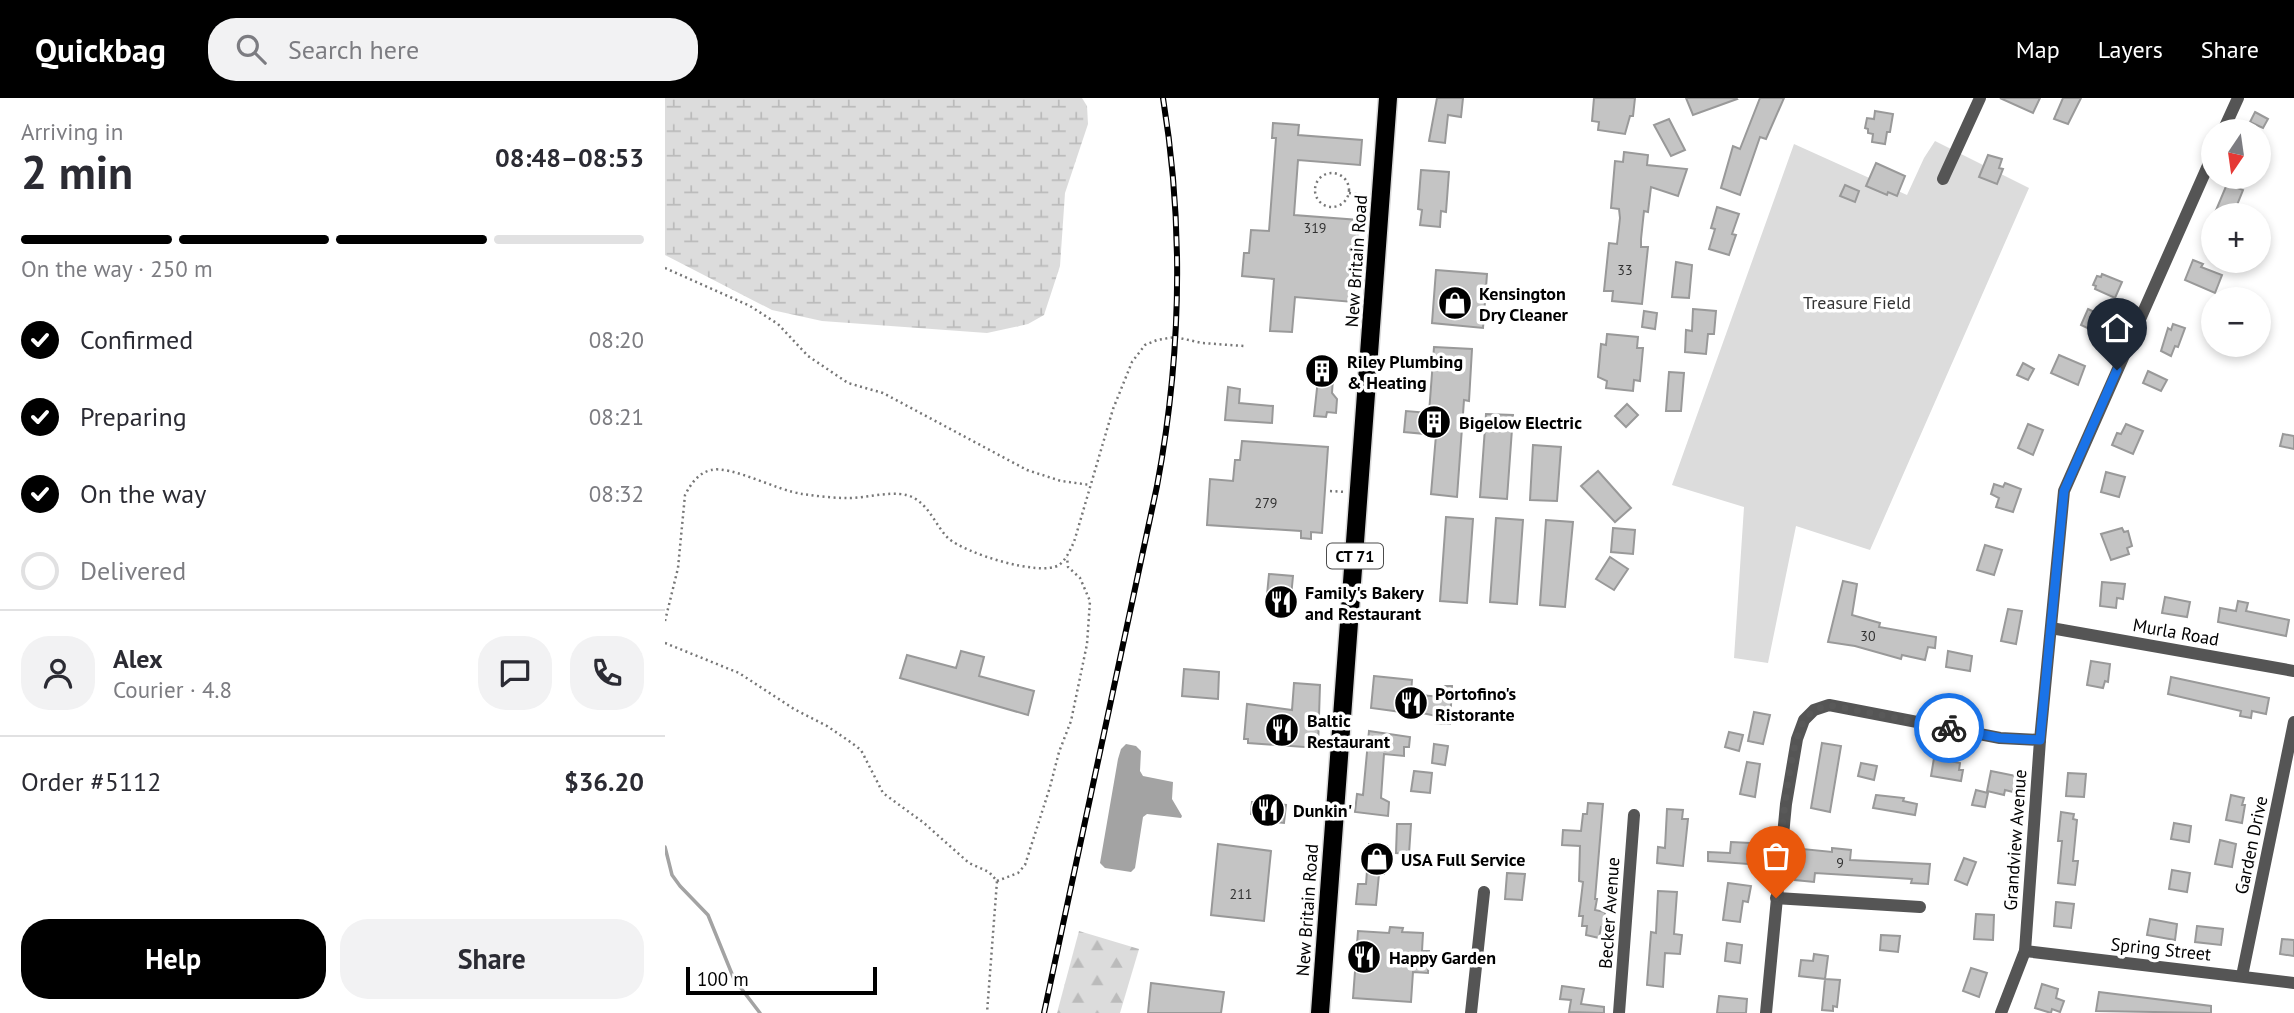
<!DOCTYPE html>
<meta charset="utf-8">
<style>
body{margin:0;font-family:"PT Sans",sans-serif;background:#f2f2f3;color:#2b2b33;height:100vh;display:flex;flex-direction:column;font-size:26px;white-space:nowrap}
*{box-sizing:border-box;margin:0}
p{font-size:23px;color:#7c7c81}
.icon{flex:none;width:38px;height:38px;fill:none;stroke:currentColor;stroke-width:2;stroke-linecap:round;stroke-linejoin:round}
.map{position:relative;flex:1;overflow:hidden}
.side{display:flex;flex-direction:column;background:#fff;width:665px}
.side>*{flex:none}
.needle{width:46px;rotate:193deg}
.buttons{position:absolute;left:1536px;top:21px;display:grid;gap:14px}
.buttons a{display:grid;place-items:center;width:70px;height:70px;border-radius:50%;background:#fff;box-shadow:0 4px 10px #0003;font-size:35px}
.scale{position:absolute;left:21px;bottom:18px;width:191px;box-sizing:border-box;padding-left:7px;border:4px solid #000;border-top:0;font-size:19px;line-height:24px;white-space:nowrap;color:#000;-webkit-text-stroke:5px #fff;paint-order:stroke}
.pin{position:absolute;display:grid;place-items:center;width:60px;height:60px;color:#fff;margin:-72px -30px;border-radius:50% 50% 50% 0;rotate:-45deg;box-shadow:0 0 7px #0007}
.pin .icon{rotate:45deg}
.courier{position:absolute;display:grid;place-items:center;width:70px;height:70px;margin:-35px;border:5px solid #1a73e8;border-radius:50%;background:#fff;color:#222;box-shadow:0 2px 9px #0007}
.headline em{font-style:normal;font-weight:700}
.headline div{display:flex;flex-direction:column-reverse}
.headline{display:flex;align-items:center;justify-content:space-between;height:119px;padding:0 21px}
h1{font-size:46px;font-weight:700;line-height:52px}
.bar{display:grid;grid-template-columns:repeat(4,1fr);gap:10px 7px;align-content:center;height:84px;padding:0 21px}
.bar i{height:9px;border-radius:5px;background:#e1e1e2}
.bar .selected{background:#000}
.bar p{grid-column:span 4}
.line{display:flex;align-items:center;gap:18px;padding:0 21px;border-top:2px solid #e1e1e2}
.line div{flex:1}
.round{display:grid;place-items:center;flex:none;width:74px;height:74px;border-radius:28px;background:#f2f2f3}
ol{padding:0 21px;list-style:none}
li{display:flex;align-items:center;gap:21px;height:77px}
li p{margin-inline-start:auto}
li .icon{padding:7px;border-radius:50%;background:#000;color:#fff;stroke-width:4}
li:last-child{color:#7c7c81}
li i{width:38px;height:38px;border:4px solid #e1e1e2;border-radius:50%}
.primary-button{display:flex;gap:14px;margin-top:auto;padding:14px 21px}
.primary-button a{flex:1;height:80px;border-radius:28px;background:#000;color:#fff;font-size:28px;font-weight:700;line-height:80px;text-align:center}
.primary-button a+a{background:#f2f2f3;color:#2b2b33}
header{display:flex;align-items:center;gap:42px;box-sizing:border-box;height:98px;padding:0 35px;background:#000;color:#fff}
header strong{font-size:33px}
nav{display:flex;gap:38px;margin-inline-start:auto;font-size:24px}
.search{width:490px;height:63px;background:#f2f2f3;display:flex;align-items:center;gap:18px;box-sizing:border-box;padding:0 24px;border-radius:28px;color:#7c7c81;font-size:26px}
main{display:flex;flex:1;min-height:0}
.map>svg:first-child{display:block}
.green{fill:#dcdcdc}
.forest{fill:url(#forest-firs)}
.wetland{fill:url(#wetland-marsh)}
.water{fill:#a3a3a3}
.lines{fill:none;stroke-linecap:round;stroke-linejoin:round}
.stream{stroke:#a3a3a3;stroke-width:3.5}
.building{fill:#c4c4c4;stroke:#999;stroke-width:2}
.primary-casing{stroke:#dbdbdb;stroke-width:21}
.path{stroke:#777;stroke-width:2.5;stroke-dasharray:2 3.5;stroke-linecap:butt}
.minor{stroke:#555;stroke-width:12}
.primary{stroke:#000;stroke-width:18}
.rail-casing{stroke:#000;stroke-width:6}
.rail{stroke:#fff;stroke-width:3.5;stroke-dasharray:10;stroke-linecap:butt}
.done{stroke:#595959;stroke-width:7;stroke-dasharray:0 12.6}
.route{stroke:#1a73e8;stroke-width:9}
.labels{text-anchor:middle;dominant-baseline:central;stroke-width:7;stroke-linejoin:round;paint-order:stroke}
.number-label{font-size:14px;fill:#313131}
.shield{fill:#fff;stroke:#4c4c4c;stroke-width:2}
.shield-label{font-size:16px;font-weight:bold;fill:#000}
.street-label{font-size:18px;fill:#000;stroke:#fff}
.poi-label{font-size:18px;font-weight:bold;fill:#000;stroke:#fff;text-anchor:start}
.park-label{font-size:18px;fill:#333;stroke:#fff}
</style>
<header>
<strong>Quickbag</strong>
<div class="search"><svg class="icon" aria-label="search" viewBox="0 0 24 24"><circle cx="10" cy="10" r="6"/><path d="M15 15l6 6"/></svg>Search here</div>
<nav><a>Map</a><a>Layers</a><a>Share</a></nav>
</header>
<main>
<section class="side">
<div class="headline"><div><h1>2 min</h1><p>Arriving in</p></div><em>08:48–08:53</em></div>
<div class="bar"><i class="selected"></i><i class="selected"></i><i class="selected"></i><i></i><p>On the way · 250 m</p></div>
<ol>
<li><svg class="icon" aria-label="check" viewBox="0 0 24 24"><path d="M5 12l5 5 9-10"/></svg>Confirmed<p>08:20</p></li>
<li><svg class="icon" aria-label="check" viewBox="0 0 24 24"><path d="M5 12l5 5 9-10"/></svg>Preparing<p>08:21</p></li>
<li><svg class="icon" aria-label="check" viewBox="0 0 24 24"><path d="M5 12l5 5 9-10"/></svg>On the way<p>08:32</p></li>
<li><i></i>Delivered</li>
</ol>
<div class="line" style="height:126px"><a class="round"><svg class="icon" aria-label="person" viewBox="0 0 24 24"><circle cx="12" cy="8" r="4"/><path d="M4 21q1-7 8-7t8 7"/></svg></a><div><b>Alex</b><p>Courier · 4.8</p></div><a class="round"><svg class="icon" aria-label="chat" viewBox="0 0 24 24"><path d="M4 5h16v11H9l-5 4z"/></svg></a><a class="round"><svg class="icon" aria-label="phone" viewBox="0 0 24 24"><path d="M5 4h4l2 5-3 2q2 4 5 5l2-3 5 2v4C11 20 4 13 5 4z"/></svg></a></div>
<div class="line" style="height:91px"><div>Order #5112</div><b>$36.20</b></div>
<div class="primary-button"><a>Help</a><a>Share</a></div>
</section>
<div class="map">
<svg width="1629" height="915" viewBox="0 0 1629 915">
<defs>
<pattern id="forest-firs" width="22" height="20" patternUnits="userSpaceOnUse" patternTransform="scale(1.75)"><rect width="22" height="20" fill="#dcdcdc"/><path d="M5 1l3.5 6h-7zM16 11l3.5 6h-7z" fill="#bbb"/></pattern>
<pattern id="wetland-marsh" width="20" height="14" patternUnits="userSpaceOnUse" patternTransform="scale(1.75)"><rect width="20" height="14" fill="#dcdcdc"/><path d="M1 5h8M5 5V1M11 12h8M15 12V8" fill="none" stroke="#bbb"/></pattern>
</defs>
<rect width="100%" height="100%" fill="#fff"/>
<polygon class="green" points="1270,43 1364,90 1205,452 1131,428 1103,565 1069,560 1079,409 1007,387 1129,46 1242,97 1259,60"/>
<polygon class="forest" points="414,833 474,851 455,915 392,915"/>
<polygon class="wetland" points="0,0 417,0 422,8 423,26 400,95 395,168 379,217 363,226 322,235 157,223 107,212 0,157"/>
<polygon class="water" points="461,646 471,648 476,653 475,673 478,678 508,684 507,701 517,718 516,720 482,716 478,719 470,770 466,774 440,770 435,765 453,661 456,651"/>
<g class="lines">
<polyline class="stream" points="0,749 7,777 15,788 43,817 69,881 95,915"/>
</g>
<g class="building">
<polygon points="772,0 798,0 796,19 783,17 780,45 764,43"/>
<polygon points="929,0 970,0 968,18 965,18 960,36 933,32 934,24 927,23"/>
<polygon points="1021,0 1071,0 1072,1 1028,17"/>
<polygon points="1095,0 1119,0 1101,41 1095,39 1075,97 1056,90 1068,48 1075,51"/>
<polygon points="1335,0 1375,0 1368,15"/>
<polygon points="1398,0 1416,0 1403,26 1389,21"/>
<polygon points="1210,13 1228,16 1225,34 1222,34 1220,46 1207,44 1208,36 1203,35 1203,31 1200,30 1202,20 1209,21"/>
<polygon points="1590,14 1603,21 1598,30 1585,24"/>
<polygon points="1004,21 1020,52 1006,58 989,27"/>
<polygon points="608,25 634,27 633,37 697,42 695,67 633,62 629,117 694,122 693,140 690,140 686,187 689,187 688,204 630,199 627,234 605,233 609,181 577,178 579,155 584,155 586,132 604,133 611,40 607,40"/>
<polygon points="959,54 983,57 982,67 1022,71 1013,98 986,89 983,114 979,113 976,141 976,149 983,149 977,206 947,203 948,193 939,193 944,145 952,146 955,120 954,111 946,110 950,63 958,64"/>
<polygon points="1323,57 1337,61 1334,70 1338,71 1332,86 1314,79"/>
<polygon points="1211,65 1240,78 1232,98 1223,94 1222,97 1201,88"/>
<polygon points="756,72 784,74 781,114 776,113 775,129 755,127 757,112 753,111"/>
<polygon points="1562,86 1578,92 1568,117 1549,117"/>
<polygon points="1180,87 1194,93 1190,104 1175,98"/>
<polygon points="1052,109 1074,116 1067,136 1071,137 1064,157 1044,151 1050,131 1046,130"/>
<polygon points="1528,162 1538,166 1536,169 1557,177 1550,195 1520,182"/>
<polygon points="1011,164 1027,167 1024,200 1007,199"/>
<polygon points="771,172 822,176 818,230 767,225"/>
<polygon points="1437,176 1457,184 1450,200 1430,191 1431,188 1428,187 1432,178 1436,179"/>
<polygon points="1028,211 1051,213 1049,236 1043,236 1041,256 1020,254 1021,232 1027,233"/>
<polygon points="1423,211 1442,220 1435,236 1416,227"/>
<polygon points="979,213 992,215 990,231 977,229"/>
<polygon points="1508,226 1520,230 1513,249 1510,248 1506,258 1496,253 1503,230 1506,232"/>
<polygon points="942,236 973,239 972,250 978,250 975,283 969,282 968,293 941,290 942,283 933,279 936,246 941,247"/>
<polygon points="769,249 807,251 804,303 799,302 792,399 766,396 771,337 739,334 741,313 764,315"/>
<polygon points="1394,257 1420,268 1413,287 1386,275"/>
<polygon points="647,264 669,265 667,295 672,301 671,315 662,314 661,319 649,318 653,281 646,280"/>
<polygon points="1358,265 1369,271 1363,282 1352,277"/>
<polygon points="1483,273 1502,282 1496,293 1478,285"/>
<polygon points="1004,274 1019,275 1016,313 1001,313"/>
<polygon points="563,289 575,291 574,305 608,308 607,325 560,322"/>
<polygon points="962,306 973,317 961,329 950,318"/>
<polygon points="821,316 848,317 842,401 815,399"/>
<polygon points="1363,326 1378,332 1368,357 1353,350"/>
<polygon points="1461,326 1478,333 1468,356 1447,347 1452,335 1456,336"/>
<polygon points="1618,336 1629,338 1629,351 1615,348"/>
<polygon points="577,343 663,349 657,435 646,434 646,441 636,440 636,433 542,427 545,381 568,383 570,362 575,362"/>
<polygon points="868,347 896,349 892,403 865,402"/>
<polygon points="933,373 966,410 950,424 916,388"/>
<polygon points="1441,374 1460,379 1454,399 1436,394"/>
<polygon points="1340,385 1356,391 1348,414 1331,409 1334,400 1326,396 1329,386 1338,389"/>
<polygon points="781,419 808,421 802,505 775,503"/>
<polygon points="831,420 858,422 852,506 825,504"/>
<polygon points="881,422 908,424 900,509 875,507"/>
<polygon points="948,430 970,432 968,456 946,454"/>
<polygon points="1457,430 1459,434 1463,433 1467,448 1462,450 1464,456 1446,462 1436,436"/>
<polygon points="1320,447 1337,452 1329,477 1312,472"/>
<polygon points="945,459 963,471 949,492 931,481"/>
<polygon points="604,476 628,478 625,509 601,507"/>
<polygon points="1178,483 1192,486 1187,517 1215,525 1214,529 1271,539 1270,550 1263,549 1260,562 1237,557 1236,561 1190,548 1163,544"/>
<polygon points="1437,484 1460,486 1458,501 1452,500 1451,510 1435,508"/>
<polygon points="1500,499 1525,504 1522,519 1497,515"/>
<polygon points="1573,503 1583,505 1581,513 1624,522 1621,538 1553,524 1555,510 1571,513"/>
<polygon points="1343,511 1357,513 1351,546 1336,543"/>
<polygon points="296,553 319,559 314,578 369,593 363,617 235,580 242,557 291,570"/>
<polygon points="1283,553 1307,558 1305,573 1281,569"/>
<polygon points="1426,563 1445,566 1443,584 1440,583 1438,590 1422,587"/>
<polygon points="519,571 554,574 553,601 517,598"/>
<polygon points="709,578 747,582 746,596 775,599 775,588 787,588 785,626 770,625 771,618 744,612 744,615 706,610"/>
<polygon points="1506,579 1604,600 1601,616 1587,613 1586,620 1575,618 1576,613 1503,596"/>
<polygon points="629,585 655,587 653,650 583,645 583,641 579,641 582,606 627,612"/>
<polygon points="1089,614 1105,617 1098,646 1083,643"/>
<polygon points="704,633 745,639 744,649 739,649 739,658 719,656 716,700 724,704 723,718 690,714 692,696 698,697"/>
<polygon points="1064,634 1078,637 1074,653 1060,649"/>
<polygon points="1157,645 1176,648 1165,714 1146,710"/>
<polygon points="769,646 783,648 780,667 767,665"/>
<polygon points="1269,660 1295,665 1294,672 1298,672 1296,683 1266,678"/>
<polygon points="1082,664 1095,666 1090,699 1075,696"/>
<polygon points="1196,665 1212,668 1209,682 1193,678"/>
<polygon points="749,673 767,675 765,695 746,693"/>
<polygon points="1326,673 1351,678 1348,694 1340,692 1339,697 1322,693"/>
<polygon points="1403,675 1421,676 1419,699 1401,698"/>
<polygon points="1311,692 1323,695 1320,709 1307,707"/>
<polygon points="1211,697 1239,700 1238,703 1252,706 1250,717 1208,710"/>
<polygon points="1566,697 1579,700 1577,707 1580,707 1577,725 1561,722"/>
<polygon points="587,704 621,707 619,725 590,722 590,717 586,716"/>
<polygon points="923,705 938,706 930,801 932,801 930,812 940,814 939,830 936,829 934,840 921,837 922,828 917,828 918,818 914,818 918,784 914,783 915,748 897,747 898,732 916,733 918,716 922,716"/>
<polygon points="1002,711 1018,712 1017,721 1023,721 1018,768 992,765 993,749 1000,750"/>
<polygon points="1396,714 1409,716 1408,721 1412,722 1408,763 1413,763 1410,787 1393,785 1397,743 1393,743"/>
<polygon points="1509,725 1526,728 1524,744 1506,741"/>
<polygon points="732,726 746,726 744,756 731,755"/>
<polygon points="1555,742 1571,746 1567,769 1550,766"/>
<polygon points="1066,744 1085,745 1083,766 1043,763 1043,754 1065,755"/>
<polygon points="553,746 606,753 599,823 546,817"/>
<polygon points="704,746 722,748 719,776 714,776 711,807 691,806 693,786 701,786"/>
<polygon points="1167,750 1186,752 1185,762 1265,766 1263,786 1246,785 1247,781 1150,775 1149,784 1130,782 1132,768 1137,768 1138,751 1167,754"/>
<polygon points="1299,760 1311,764 1302,787 1290,782"/>
<polygon points="1507,772 1525,775 1522,794 1504,791"/>
<polygon points="842,775 860,776 857,802 840,801"/>
<polygon points="1063,785 1086,788 1083,804 1078,803 1075,824 1058,822"/>
<polygon points="993,793 1012,794 1009,836 1017,837 1015,856 1000,855 998,889 982,887 986,834 991,835"/>
<polygon points="1391,804 1409,806 1406,830 1389,828"/>
<polygon points="1311,816 1329,817 1328,842 1309,841"/>
<polygon points="1485,821 1512,826 1510,842 1482,837"/>
<polygon points="1532,828 1558,831 1556,847 1530,844"/>
<polygon points="725,829 738,830 737,834 758,835 757,853 764,853 763,875 748,874 746,904 688,900 693,833 724,835"/>
<polygon points="1216,837 1235,838 1233,854 1215,852"/>
<polygon points="1617,841 1629,842 1629,858 1615,856"/>
<polygon points="1062,845 1077,847 1075,865 1060,863"/>
<polygon points="1149,856 1163,858 1160,881 1175,882 1172,909 1168,908 1168,913 1157,912 1160,881 1134,878 1136,862 1148,863"/>
<polygon points="1306,870 1322,875 1314,899 1298,893"/>
<polygon points="486,885 559,894 556,915 483,915"/>
<polygon points="1377,886 1393,891 1391,900 1399,903 1395,914 1387,911 1386,915 1370,910"/>
<polygon points="897,888 919,891 916,906 939,909 939,915 904,914 906,902 895,901"/>
<polygon points="1434,894 1546,908 1546,915 1431,913"/>
<polygon points="1054,898 1082,901 1081,915 1052,915"/>
</g>
<g class="lines">
<g class="primary-casing">
<polyline id="primary" points="655,915 723,0"/>
</g>
<g class="path">
<circle cx="667" cy="92" r="17"/>
<polyline points="684,95 701,97"/>
<polyline points="0,170 85,208 113,226 143,258 183,285 218,295 362,372 396,383 425,387"/>
<polyline points="665,393 680,394"/>
<path d="M0,523L13,470L20,397C26,386 33,375 46,372C66,367 113,393 138,396C152,398 167,400 181,400C201,401 232,390 249,400C265,409 271,428 283,440C299,455 375,479 394,467C401,462 405,452 409,444L448,311L467,264L480,247L492,242L510,239L537,245L579,248"/>
<polyline points="0,545 74,575 129,611 162,628 184,643 196,652 218,695 259,725 304,765 324,774 332,783 322,915"/>
<polyline points="332,783 353,775 360,767 385,689 394,654 406,623 422,546 425,503 415,480 403,469 402,459"/>
</g>
<g class="minor">
<polyline points="1558,33 1573,0"/>
<polyline points="1278,81 1315,0"/>
<polyline points="1386,530 1629,573"/>
<polyline points="1111,800 1255,809"/>
<polyline points="1360,853 1629,885"/>
<polyline points="1577,878 1629,624"/>
<polyline points="806,915 819,794"/>
<polyline points="954,915 969,717"/>
<polyline points="1101,915 1121,706 1132,641 1139,622 1149,612 1164,607 1335,640 1375,642"/>
<polyline points="1336,915 1360,853 1375,642 1399,393 1549,54"/>
</g>
<use href="#primary" class="primary"/>
<g class="rail-casing">
<path id="rail" d="M379,915L492,388C516,260 519,129 498,0"/>
</g>
<use href="#rail" class="rail"/>
</g>
<g class="lines">
<path class="done" d="M1111,800C1114,766 1122,643 1141,620C1147,612 1154,610 1164,607L1284,630"/>
<polyline class="route" points="1284,630 1335,640 1375,642 1399,393 1452,272"/>
</g>
<defs>
<g id="shop-disc" transform="scale(1.75)"><circle r="9.5" fill="#000" stroke="#fff"/><path d="M-5-2.5h2.3a2.7 3.5 0 0 1 5.4 0H5L5.5 6h-11ZM-1.5-2.5h3a1.5 2.3 0 0 0-3 0Z" fill="#fff"/></g>
<g id="building-disc" transform="scale(1.75)"><circle r="9.5" fill="#000" stroke="#fff"/><path d="M-4-6H4V6H1V3H-1V6H-4ZM-2.5-4.3h1.7v1.8h-1.7ZM.8-4.3h1.7v1.8H.8ZM-2.5-1h1.7V.8h-1.7ZM.8-1h1.7V.8H.8Z" fill="#fff"/></g>
<g id="restaurant-disc" transform="scale(1.75)"><circle r="9.5" fill="#000" stroke="#fff"/><path d="M-5-6h1v4h1v-4h1v4h1v-4h1v5L-1.5 .5V6h-2V.5L-5-1ZM5-6V6H3V1.5H1.5Q1.5-4 5-6Z" fill="#fff"/></g>
</defs>
<g fill-rule="evenodd">
<use href="#shop-disc" x="790" y="205"/>
<use href="#building-disc" x="657" y="273"/>
<use href="#building-disc" x="769" y="324"/>
<use href="#restaurant-disc" x="616" y="504"/>
<use href="#restaurant-disc" x="746" y="605"/>
<use href="#restaurant-disc" x="617" y="632"/>
<use href="#restaurant-disc" x="603" y="712"/>
<use href="#shop-disc" x="712" y="761"/>
<use href="#restaurant-disc" x="699" y="859"/>
</g>
<g class="labels">
<g class="number-label">
<text x="650" y="130">319</text>
<text x="960" y="172">33</text>
<text x="601" y="405">279</text>
<text x="1203" y="538">30</text>
<text x="1175" y="765">9</text>
<text x="576" y="796">211</text>
</g>
<rect class="shield" x="662" y="445.5" width="56" height="25" rx="5"/>
<g class="shield-label">
<text x="690" y="458">CT 71</text>
</g>
<g class="street-label">
<text transform="translate(691 163) rotate(-86)">New Britain Road</text>
<text transform="translate(1511 534) rotate(10)">Murla Road</text>
<text transform="translate(1350 742) rotate(-86)">Grandview Avenue</text>
<text transform="translate(1586 747) rotate(-78)">Garden Drive</text>
<text transform="translate(642 812) rotate(-86)">New Britain Road</text>
<text transform="translate(944 815) rotate(-86)">Becker Avenue</text>
<text transform="translate(1496 851) rotate(6)">Spring Street</text>
</g>
<g class="poi-label">
<text x="814" y="195">Kensington<tspan x="814" dy="21">Dry Cleaner</tspan></text>
<text x="682" y="263">Riley Plumbing<tspan x="682" dy="21">&amp; Heating</tspan></text>
<text x="794" y="324">Bigelow Electric</text>
<text x="640" y="494">Family's Bakery<tspan x="640" dy="21">and Restaurant</tspan></text>
<text x="770" y="595">Portofino's<tspan x="770" dy="21">Ristorante</tspan></text>
<text x="642" y="622">Baltic<tspan x="642" dy="21">Restaurant</tspan></text>
<text x="628" y="712">Dunkin'</text>
<text x="736" y="761">USA Full Service</text>
<text x="724" y="859">Happy Garden</text>
</g>
<g class="park-label">
<text x="1192" y="204">Treasure Field</text>
</g>
</g>
</svg>
<div class="buttons">
<a><svg class="needle" viewBox="-14 -14 28 28"><path d="M0-13l5 13h-10z" fill="#e53935"/><path d="M0 13l5-13h-10z" fill="#7c7c81"/></svg></a>
<a>+</a>
<a>−</a>
</div>
<div class="scale">100 m</div>
<div class="pin" style="left:1111px;top:800px;background:#ea580c"><svg class="icon" aria-label="bag" viewBox="0 0 24 24"><path d="M5 8h14l-1 12H6zM9 8a3 3 0 0 1 6 0"/></svg></div>
<div class="pin" style="left:1452px;top:272px;background:#1f2937"><svg class="icon" aria-label="home" viewBox="0 0 24 24"><path d="M3 11l9-7 9 7M6 9v11h12V9"/></svg></div>
<div class="courier" style="left:1284px;top:630px"><svg class="icon" aria-label="bike" viewBox="0 0 24 24"><circle cx="6" cy="16" r="4"/><circle cx="18" cy="16" r="4"/><path d="M6 16l4-8h5l3 8M10 8l3 8H6M13 5h3"/></svg></div>
</div>
</main>
